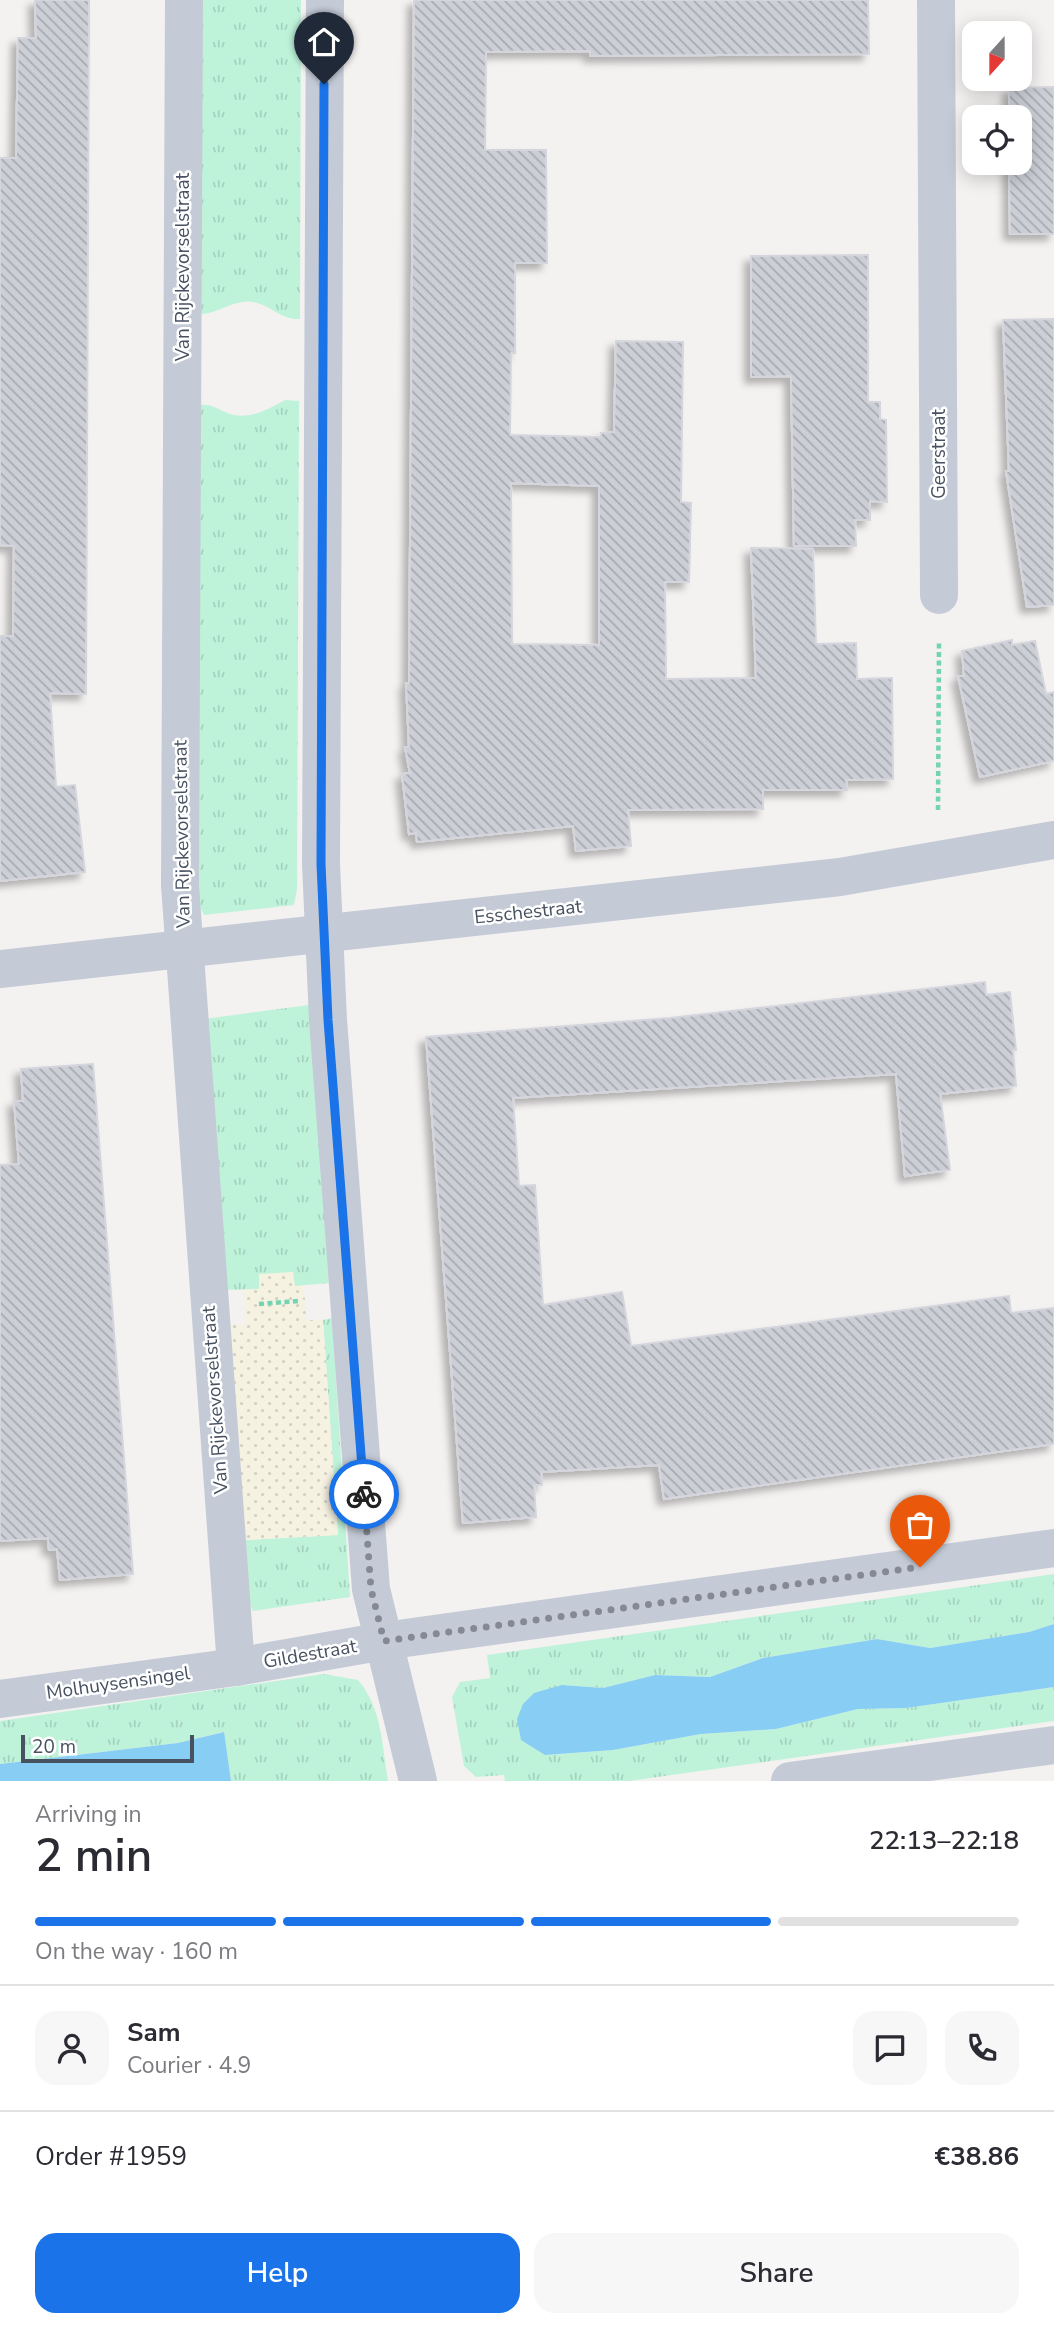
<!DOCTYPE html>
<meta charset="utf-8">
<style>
body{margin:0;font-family:"Nunito Sans",sans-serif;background:#f7f7f7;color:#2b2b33;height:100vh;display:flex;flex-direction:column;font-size:26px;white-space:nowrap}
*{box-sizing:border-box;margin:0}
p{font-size:23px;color:#7c7c81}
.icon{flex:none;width:38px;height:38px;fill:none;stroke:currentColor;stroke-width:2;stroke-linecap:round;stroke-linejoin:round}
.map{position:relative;height:1781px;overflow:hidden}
.details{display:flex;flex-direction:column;background:#fff;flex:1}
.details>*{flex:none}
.needle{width:46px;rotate:201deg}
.buttons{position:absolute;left:962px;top:21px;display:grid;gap:14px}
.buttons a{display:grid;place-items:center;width:70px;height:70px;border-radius:14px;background:#fff;box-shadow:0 4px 18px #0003;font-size:35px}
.scale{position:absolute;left:21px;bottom:18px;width:173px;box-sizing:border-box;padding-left:7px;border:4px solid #475160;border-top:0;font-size:19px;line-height:24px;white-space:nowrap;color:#475160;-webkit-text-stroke:5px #fff;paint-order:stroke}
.pin{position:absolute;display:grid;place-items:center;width:60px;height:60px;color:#fff;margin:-72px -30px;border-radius:50% 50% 50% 0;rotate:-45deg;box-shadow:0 0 7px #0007}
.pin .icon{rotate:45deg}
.courier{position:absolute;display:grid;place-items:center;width:70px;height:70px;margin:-35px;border:5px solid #1a73e8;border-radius:50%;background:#fff;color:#222;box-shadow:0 2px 9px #0007}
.overview em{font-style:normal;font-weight:600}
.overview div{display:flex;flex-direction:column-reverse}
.overview{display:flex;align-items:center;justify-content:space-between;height:119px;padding:0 35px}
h1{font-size:46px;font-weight:600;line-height:52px}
.bar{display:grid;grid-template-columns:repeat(4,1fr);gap:10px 7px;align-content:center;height:84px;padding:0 35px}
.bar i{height:9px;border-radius:5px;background:#e1e1e2}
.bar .current{background:#1a73e8}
.bar p{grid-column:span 4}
.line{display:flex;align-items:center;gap:18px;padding:0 35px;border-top:2px solid #e1e1e2}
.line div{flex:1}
.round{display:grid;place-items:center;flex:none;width:74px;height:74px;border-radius:21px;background:#f7f7f7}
.primary-button{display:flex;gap:14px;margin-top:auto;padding:14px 35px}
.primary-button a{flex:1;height:80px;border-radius:21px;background:#1a73e8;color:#fff;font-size:28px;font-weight:600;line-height:80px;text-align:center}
.primary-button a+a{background:#f7f7f7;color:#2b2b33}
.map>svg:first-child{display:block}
.grass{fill:url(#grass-tufts)}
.sand{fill:url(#sand-dots)}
.water{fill:#88cdf3}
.building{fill:url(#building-back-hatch);stroke:#d5d6dd;stroke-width:2;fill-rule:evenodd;filter:url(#shadow)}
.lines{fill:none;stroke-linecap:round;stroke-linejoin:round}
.path{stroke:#72d4b2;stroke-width:4.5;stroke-dasharray:5 3.5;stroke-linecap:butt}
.minor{stroke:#c4cbd7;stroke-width:38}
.done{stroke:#848993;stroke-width:7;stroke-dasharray:0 12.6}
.route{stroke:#1a73e8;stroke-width:9}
.labels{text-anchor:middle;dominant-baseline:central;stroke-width:5;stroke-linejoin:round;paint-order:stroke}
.street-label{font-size:19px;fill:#475160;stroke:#fff}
</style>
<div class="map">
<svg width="1054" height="1781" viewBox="0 0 1054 1781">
<defs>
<pattern id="grass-tufts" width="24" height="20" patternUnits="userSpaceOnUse" patternTransform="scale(1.75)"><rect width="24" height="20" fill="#bef3da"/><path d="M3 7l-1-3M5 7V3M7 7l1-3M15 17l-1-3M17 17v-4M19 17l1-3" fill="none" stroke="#a5d2be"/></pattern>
<pattern id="sand-dots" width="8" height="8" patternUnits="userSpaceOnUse" patternTransform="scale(1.75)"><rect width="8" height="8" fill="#f5f2e2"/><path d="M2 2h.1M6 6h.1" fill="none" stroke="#d3d1c4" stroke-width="1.8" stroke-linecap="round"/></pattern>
<pattern id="building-back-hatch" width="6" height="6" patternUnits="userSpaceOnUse" patternTransform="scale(1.75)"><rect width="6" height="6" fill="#cdcfd7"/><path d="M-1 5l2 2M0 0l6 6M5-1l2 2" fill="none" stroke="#a8aab2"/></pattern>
<filter id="shadow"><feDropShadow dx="-6" dy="6" stdDeviation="3.5" flood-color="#0004"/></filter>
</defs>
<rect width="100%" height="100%" fill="#f4f1f1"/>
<g class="grass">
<path d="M200,0H301L300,319C280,320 272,305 253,302C232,299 218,315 199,314Z"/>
<path d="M285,400L299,401L297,889L294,905L204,915L195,896L199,405C211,404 214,407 225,412C246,422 267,410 285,400Z"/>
<polygon points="309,1005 329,1283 295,1286 260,1274 260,1289 224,1290 204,1019"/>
<polygon points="332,1318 350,1597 253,1611 247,1598 246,1540 338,1535 323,1320"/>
<polygon points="1054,1574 1054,1624 1029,1632 930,1648 877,1639 763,1658 710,1677 655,1675 603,1688 562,1685 545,1755 613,1750 701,1734 776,1729 858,1709 906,1708 1054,1687 1054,1721 629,1781 505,1781 504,1775 476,1777 464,1766 452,1697 460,1682 490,1678 487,1655"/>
<path d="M324,1674L358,1680C382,1708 382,1745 388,1781H231L223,1732L178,1743L0,1764V1721Z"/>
</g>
<polygon class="sand" points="293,1272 295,1286 304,1286 306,1320 323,1320 338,1535 246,1540 229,1324 245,1324 244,1290 259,1289 259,1274"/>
<g class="water">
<polygon points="1054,1624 1054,1687 906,1708 858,1709 776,1729 701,1734 613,1750 545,1755 521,1740 517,1719 523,1704 534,1693 562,1685 603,1688 655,1675 710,1677 763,1658 877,1639 930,1648 1029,1632"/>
<polygon points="224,1732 231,1781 0,1781 0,1764 178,1743"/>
</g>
<g class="building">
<polygon points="35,0 89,0 86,694 50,693 56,787 75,785 85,872 0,881 0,636 13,636 14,546 0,545 0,158 16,158 18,38 36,38"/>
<path d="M414,0H868L869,54L590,56V51L486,52L485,150H546L547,263H515V353H511L510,435L601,437V433L614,432L616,341L683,342L681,502L691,503L689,582H665L666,679L756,678L751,548L813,549L816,644L856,643L857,679L892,678L893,779L846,780L847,790H763V809L628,810L631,846L576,851L573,826L417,842L416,833L409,834L402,774L410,773L405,747H409L406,683H409ZM511,483L599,486V645L512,644Z"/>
<polygon points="1054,87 1054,234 1010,234 1009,163 1020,163 1020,117 1009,117 1009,88"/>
<polygon points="868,255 868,402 880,402 880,419 886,420 887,502 870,501 870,520 855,520 856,546 794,546 791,376 751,377 751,256"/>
<polygon points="1054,319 1054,605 1027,607 1006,471 1009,471 1003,320"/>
<polygon points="1012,640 1012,645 1035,641 1046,694 1054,692 1054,761 980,777 958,676 964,676 962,651"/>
<polygon points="985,982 986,995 1010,992 1016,1050 1013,1050 1016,1086 940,1094 950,1170 905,1176 896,1074 513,1098 519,1186 535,1185 543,1305 622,1292 631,1346 1009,1296 1011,1313 1054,1308 1054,1444 664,1499 659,1465 541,1472 542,1485 534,1485 536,1517 463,1523 426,1037 670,1018"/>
<polygon points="93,1064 133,1574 60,1580 57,1549 49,1550 48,1538 0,1541 0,1165 19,1164 14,1101 23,1101 21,1069"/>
</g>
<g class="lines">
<g class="path">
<polyline points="938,810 939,643"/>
<polyline points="259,1304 299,1301"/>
</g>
<g class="minor">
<polyline points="184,0 180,885 236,1667"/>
<polyline points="325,0 321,864 328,1020 371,1589 418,1781"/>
<polyline points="936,0 939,595"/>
<polyline points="0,969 840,877 1054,840"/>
<polyline points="0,1699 236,1667 384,1641 1054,1548"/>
<polyline points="790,1781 1054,1745"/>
</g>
</g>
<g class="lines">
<polyline class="done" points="364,1494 371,1589 384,1641 920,1567"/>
<polyline class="route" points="324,84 321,864 328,1020 364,1494"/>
</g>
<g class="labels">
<g class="street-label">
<text transform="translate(183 267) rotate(-90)">Van Rijckevorselstraat</text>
<text transform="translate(939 454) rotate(-90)">Geerstraat</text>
<text transform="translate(182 834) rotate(-91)">Van Rijckevorselstraat</text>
<text transform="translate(528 912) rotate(-6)">Esschestraat</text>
<text transform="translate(215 1400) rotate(-94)">Van Rijckevorselstraat</text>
<text transform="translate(310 1654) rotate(-10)">Gildestraat</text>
<text transform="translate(118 1683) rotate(-8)">Molhuysensingel</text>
</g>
</g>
</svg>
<div class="buttons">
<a><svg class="needle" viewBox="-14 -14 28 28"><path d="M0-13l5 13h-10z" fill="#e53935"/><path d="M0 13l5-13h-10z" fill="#7c7c81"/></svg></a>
<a><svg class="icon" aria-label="locate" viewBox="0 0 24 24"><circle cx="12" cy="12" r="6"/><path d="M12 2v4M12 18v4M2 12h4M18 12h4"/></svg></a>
</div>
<div class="scale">20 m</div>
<div class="pin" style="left:920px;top:1567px;background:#ea580c"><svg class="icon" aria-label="bag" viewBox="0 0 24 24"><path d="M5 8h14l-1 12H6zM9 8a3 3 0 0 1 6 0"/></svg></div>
<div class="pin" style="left:324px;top:84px;background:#1f2937"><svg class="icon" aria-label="home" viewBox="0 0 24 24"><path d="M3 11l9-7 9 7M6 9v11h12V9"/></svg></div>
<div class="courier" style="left:364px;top:1494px"><svg class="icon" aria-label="bike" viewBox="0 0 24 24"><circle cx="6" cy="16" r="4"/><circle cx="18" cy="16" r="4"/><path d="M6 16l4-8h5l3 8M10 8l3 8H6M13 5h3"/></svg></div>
</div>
<section class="details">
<div class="overview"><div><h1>2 min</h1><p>Arriving in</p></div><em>22:13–22:18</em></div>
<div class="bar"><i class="current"></i><i class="current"></i><i class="current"></i><i></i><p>On the way · 160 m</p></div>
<div class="line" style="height:126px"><a class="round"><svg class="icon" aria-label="person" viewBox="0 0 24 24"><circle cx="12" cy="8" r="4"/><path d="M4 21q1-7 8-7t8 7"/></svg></a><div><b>Sam</b><p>Courier · 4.9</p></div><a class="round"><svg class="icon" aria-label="chat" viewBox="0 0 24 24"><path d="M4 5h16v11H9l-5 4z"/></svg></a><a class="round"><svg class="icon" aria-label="phone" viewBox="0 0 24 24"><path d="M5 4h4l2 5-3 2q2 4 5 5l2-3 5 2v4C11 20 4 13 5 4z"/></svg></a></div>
<div class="line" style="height:91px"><div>Order #1959</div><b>€38.86</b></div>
<div class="primary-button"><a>Help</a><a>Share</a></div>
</section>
